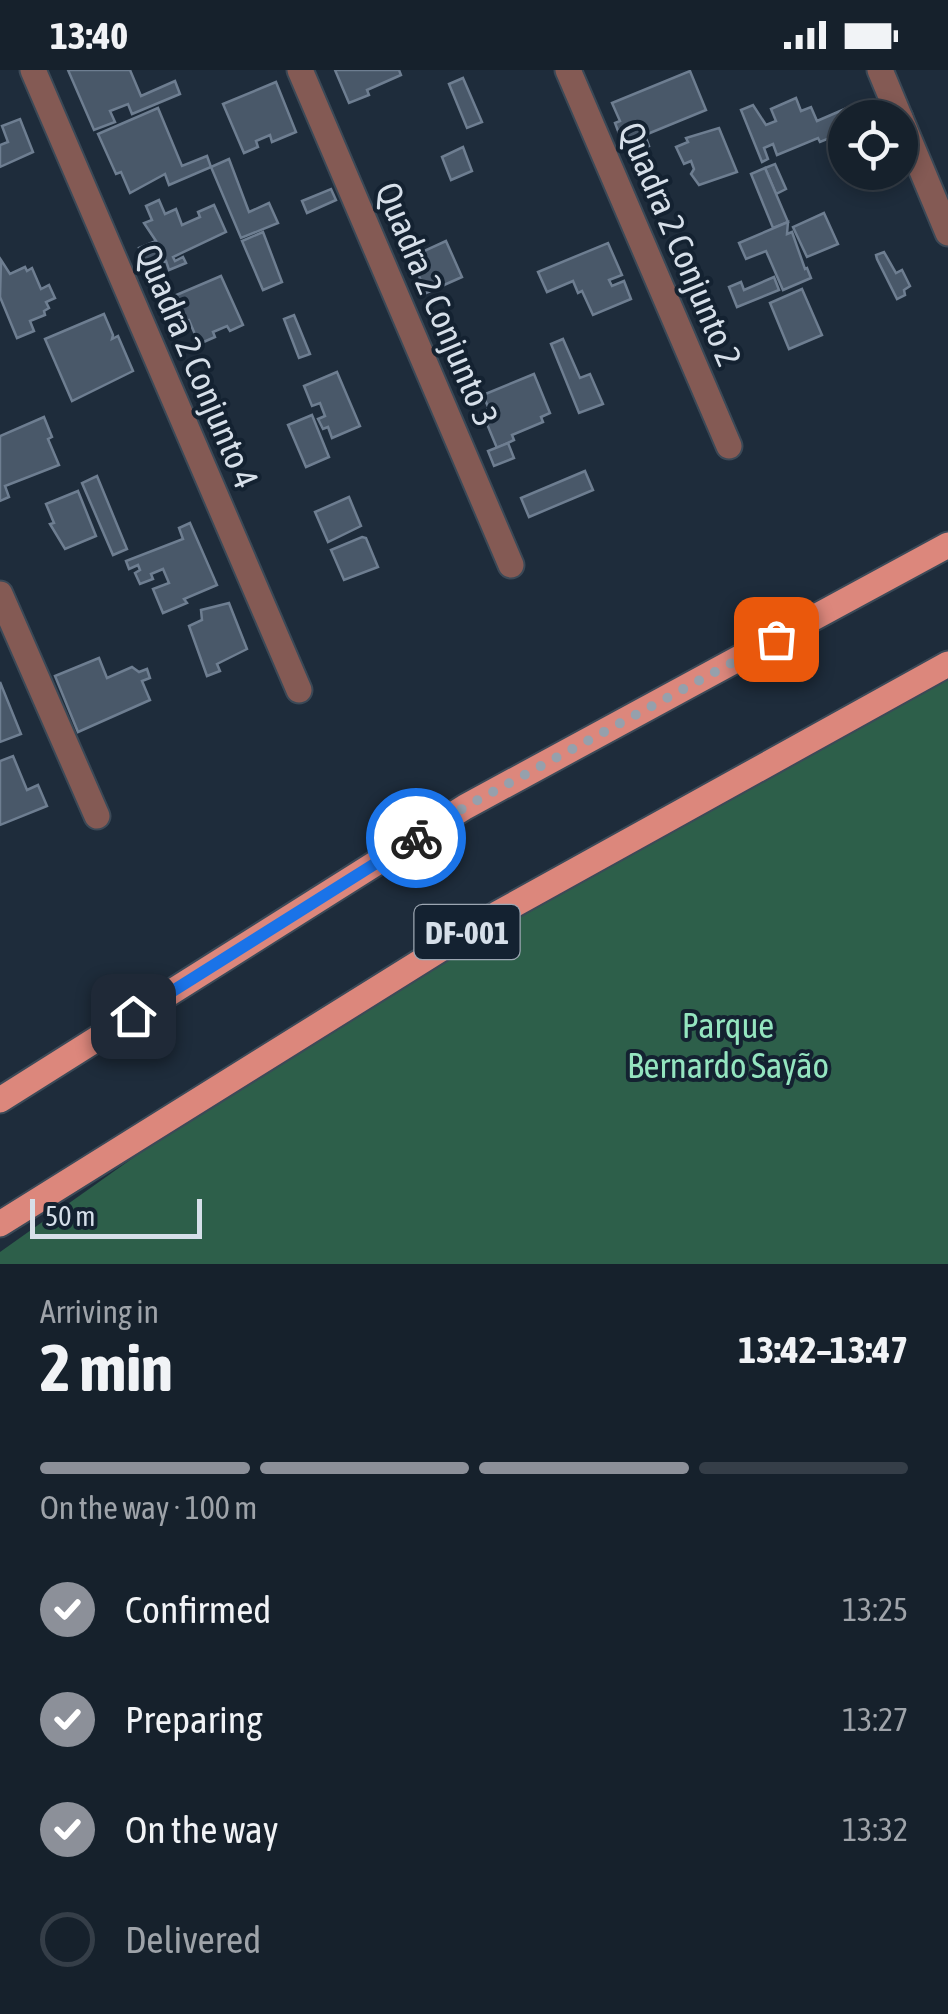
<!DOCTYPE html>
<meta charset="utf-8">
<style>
body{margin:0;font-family:"Asap Condensed",sans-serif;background:#1f2934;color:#f1f3f6;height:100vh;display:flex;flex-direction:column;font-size:38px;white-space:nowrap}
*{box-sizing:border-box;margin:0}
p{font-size:32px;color:#9ea3a9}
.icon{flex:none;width:55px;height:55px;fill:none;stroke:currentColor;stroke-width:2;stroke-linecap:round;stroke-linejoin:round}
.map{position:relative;height:1194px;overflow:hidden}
.drawer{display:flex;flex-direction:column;background:#16212c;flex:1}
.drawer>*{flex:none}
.tools{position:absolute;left:828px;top:30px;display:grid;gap:20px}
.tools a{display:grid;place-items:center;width:90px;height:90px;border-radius:50%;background:#16212c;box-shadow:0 5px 15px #0003,0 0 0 2px #353e48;font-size:50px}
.scale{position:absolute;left:30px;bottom:25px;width:172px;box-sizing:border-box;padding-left:10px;border:5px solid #d6dfe9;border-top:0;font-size:28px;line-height:35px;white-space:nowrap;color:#d6dfe9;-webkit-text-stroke:8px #142231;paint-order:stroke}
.pin{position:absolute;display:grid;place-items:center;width:85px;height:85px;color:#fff;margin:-42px;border-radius:20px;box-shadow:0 5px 15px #0006}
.courier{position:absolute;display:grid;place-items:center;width:100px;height:100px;margin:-50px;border:8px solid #1a73e8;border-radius:50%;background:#fff;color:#222;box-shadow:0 2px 12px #0007}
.summary em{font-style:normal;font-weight:700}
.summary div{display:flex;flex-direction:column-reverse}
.summary{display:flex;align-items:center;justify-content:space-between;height:170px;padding:0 40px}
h1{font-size:65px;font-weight:700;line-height:75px}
.bar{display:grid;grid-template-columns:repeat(4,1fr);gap:15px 10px;align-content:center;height:120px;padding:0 40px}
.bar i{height:12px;border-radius:8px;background:#353e48}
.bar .on{background:#8c9099}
.bar p{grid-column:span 4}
ol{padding:0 40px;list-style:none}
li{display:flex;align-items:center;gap:30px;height:110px}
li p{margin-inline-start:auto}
li .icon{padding:10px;border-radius:50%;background:#8c9099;color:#fff;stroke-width:4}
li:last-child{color:#9ea3a9}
li i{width:55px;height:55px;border:5px solid #353e48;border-radius:50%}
.status{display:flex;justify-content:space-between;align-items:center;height:70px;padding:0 50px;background:#16212c;direction:ltr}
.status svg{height:28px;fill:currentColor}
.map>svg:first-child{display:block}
.green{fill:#2d5f4a}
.building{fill:#495869;stroke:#6e7e91;stroke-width:2.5}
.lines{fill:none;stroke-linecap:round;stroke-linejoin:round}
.minor-casing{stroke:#3b4957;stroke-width:29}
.major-casing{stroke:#3b4957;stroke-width:29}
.minor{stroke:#845a54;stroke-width:25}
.major{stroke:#dc877c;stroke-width:25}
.done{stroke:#96a0ac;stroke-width:10;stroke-dasharray:0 18}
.route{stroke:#1a73e8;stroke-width:12}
.labels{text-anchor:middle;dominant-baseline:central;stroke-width:8;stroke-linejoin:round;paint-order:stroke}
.shield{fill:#142231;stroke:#9ca6b2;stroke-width:2.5}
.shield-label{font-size:32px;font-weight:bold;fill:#d6dfe9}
.street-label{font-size:35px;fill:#d6dfe9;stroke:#142231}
.park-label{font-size:35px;fill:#94e5c0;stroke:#142231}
</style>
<div class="status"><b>13:40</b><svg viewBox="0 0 49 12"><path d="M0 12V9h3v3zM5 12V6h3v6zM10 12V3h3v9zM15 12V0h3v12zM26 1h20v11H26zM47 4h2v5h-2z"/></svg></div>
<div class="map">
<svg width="948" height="1194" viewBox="0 0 948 1194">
<rect width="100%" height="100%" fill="#1e2c3b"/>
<polygon class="green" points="948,605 948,1194 0,1194 0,1182 349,935"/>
<g class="building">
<polygon points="68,0 130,0 141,26 175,11 180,24 132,44 128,34 110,41 115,52 94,60"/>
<polygon points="335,0 399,0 401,5 367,20 369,25 349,33"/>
<polygon points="690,1 706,40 645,65 649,76 627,85 615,53 620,51 612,33"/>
<polygon points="463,8 482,52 467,58 449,14"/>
<polygon points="276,12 296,62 272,72 270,65 256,71 258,77 244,83 223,34"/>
<polygon points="796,28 801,41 811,37 817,51 854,35 859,48 845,48 845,62 820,72 818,68 777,85 773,74 764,78 768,89 762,92 741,40 753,35 766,55 776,51 771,39"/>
<polygon points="158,38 182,96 207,86 211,97 169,115 165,104 130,123 121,102 116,104 98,64"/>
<polygon points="20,49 33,82 0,97 0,75 8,72 2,56"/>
<polygon points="719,58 737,102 699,115 691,104 694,99 691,91 684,94 676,77 688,72 686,68"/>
<polygon points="463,77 472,101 451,110 442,87"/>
<polygon points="229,89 249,142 269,133 278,153 241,168 211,97"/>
<polygon points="775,94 786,119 776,124 765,98"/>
<polygon points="765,98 788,152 773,158 751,104"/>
<polygon points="331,119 336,130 307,143 302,131"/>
<polygon points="159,130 165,144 176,139 182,155 200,147 198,142 214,135 226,162 173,187 175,191 183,187 186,193 169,200 166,191 148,199 139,178 156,171 144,153 152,150 146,136"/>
<polygon points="824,143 838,174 807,187 793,157"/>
<polygon points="788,152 787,164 792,162 805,199 807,198 811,208 783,220 766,181 746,189 739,173"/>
<polygon points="263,162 282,212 263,220 242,171"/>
<polygon points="446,171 462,207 426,223 411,187"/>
<polygon points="608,173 622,205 609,210 612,216 624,211 631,229 593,245 582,221 578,223 573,211 547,222 538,202"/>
<polygon points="884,182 896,203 902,200 910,216 904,220 905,225 897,229 877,189 876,185"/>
<polygon points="1,190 10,204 25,197 27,201 32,198 41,219 49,215 55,228 46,232 49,238 44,241 45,245 30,251 34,261 17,268 0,227"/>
<polygon points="221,206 243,255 230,261 227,256 213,262 215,267 199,274 189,250 179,254 176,246 181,244 174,226"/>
<polygon points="774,207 779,220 737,237 729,217 741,212 744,220"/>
<polygon points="802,219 822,265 789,279 770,233"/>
<polygon points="104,244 113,265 112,269 118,266 133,301 72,331 45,269"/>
<polygon points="294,245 310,284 299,288 284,249"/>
<polygon points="563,269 580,308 590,304 603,334 579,343 551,274"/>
<polygon points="337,302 360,356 332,368 328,357 323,359 318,349 325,346 320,333 312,336 304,316"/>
<polygon points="534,304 550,343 541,347 543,352 512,365 514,370 497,378 482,342 489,339 483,325"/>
<polygon points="312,345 329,387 306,397 288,355"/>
<polygon points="44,347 52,367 48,369 59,395 5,416 9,427 0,431 0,366"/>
<polygon points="508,373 514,388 494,396 488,381"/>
<polygon points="585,401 593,420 529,447 521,428"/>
<polygon points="97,406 127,479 113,485 82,413"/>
<polygon points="78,421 96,466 65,479 50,454 54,453 46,434"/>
<polygon points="349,427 361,456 328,472 315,442"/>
<polygon points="190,453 217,515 184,529 187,533 163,543 153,519 169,513 163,499 151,504 153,509 140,514 135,503 140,500 138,495 129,499 126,491 183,469 179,458"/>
<polygon points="362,467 366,468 378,497 344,510 331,480"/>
<polygon points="229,533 247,579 217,594 220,601 207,606 189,556 202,550 201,540"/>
<polygon points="99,588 107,608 132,597 139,602 147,599 150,608 142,611 150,630 78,662 55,606"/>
<polygon points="0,612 21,664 0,672"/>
<polygon points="13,686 27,720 38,715 47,736 0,755 0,691"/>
</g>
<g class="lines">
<g class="minor-casing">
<g id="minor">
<polyline points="33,0 299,620"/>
<polyline points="300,0 511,495"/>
<polyline points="568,0 729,376"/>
<polyline points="880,0 900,48"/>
<polyline points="900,48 948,163"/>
<polyline points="0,524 97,746"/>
</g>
</g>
<g class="major-casing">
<g id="major">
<polyline points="0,1030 465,737 948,475"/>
<polyline points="0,1154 497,844 948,594"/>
</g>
</g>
<use href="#minor" class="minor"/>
<use href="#major" class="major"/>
</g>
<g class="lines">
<polyline class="done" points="416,768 465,737 776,569"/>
<polyline class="route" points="133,946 416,768"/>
</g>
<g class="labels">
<rect class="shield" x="414.5" y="835" width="105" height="54" rx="8"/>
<g class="shield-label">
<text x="467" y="862">DF-001</text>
</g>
<g class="street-label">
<text transform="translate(681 174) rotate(67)">Quadra 2 Conjunto 2</text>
<text transform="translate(438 234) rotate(67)">Quadra 2 Conjunto 3</text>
<text transform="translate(198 296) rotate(67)">Quadra 2 Conjunto 4</text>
</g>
<g class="park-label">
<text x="728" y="955">Parque<tspan x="728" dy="40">Bernardo Sayão</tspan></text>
</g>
</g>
</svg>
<div class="tools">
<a><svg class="icon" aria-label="locate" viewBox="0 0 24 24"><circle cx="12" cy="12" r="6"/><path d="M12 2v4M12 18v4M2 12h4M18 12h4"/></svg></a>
</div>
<div class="scale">50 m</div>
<div class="pin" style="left:776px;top:569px;background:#ea580c"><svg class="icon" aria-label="bag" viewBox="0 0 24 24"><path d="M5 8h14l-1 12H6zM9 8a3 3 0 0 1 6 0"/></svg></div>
<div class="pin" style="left:133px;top:946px;background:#1f2937"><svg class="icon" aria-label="home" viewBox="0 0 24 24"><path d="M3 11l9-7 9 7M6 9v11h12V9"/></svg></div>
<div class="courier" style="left:416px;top:768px"><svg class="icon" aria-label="bike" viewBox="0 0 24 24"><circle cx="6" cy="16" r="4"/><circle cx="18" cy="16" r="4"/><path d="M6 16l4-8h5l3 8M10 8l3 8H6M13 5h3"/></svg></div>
</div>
<section class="drawer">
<div class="summary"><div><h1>2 min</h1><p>Arriving in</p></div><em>13:42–13:47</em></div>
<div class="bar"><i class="on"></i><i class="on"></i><i class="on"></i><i></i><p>On the way · 100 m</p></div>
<ol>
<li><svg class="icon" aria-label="check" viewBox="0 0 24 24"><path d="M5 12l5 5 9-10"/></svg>Confirmed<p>13:25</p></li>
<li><svg class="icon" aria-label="check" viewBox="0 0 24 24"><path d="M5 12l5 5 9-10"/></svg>Preparing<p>13:27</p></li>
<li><svg class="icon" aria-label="check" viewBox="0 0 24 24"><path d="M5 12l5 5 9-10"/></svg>On the way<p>13:32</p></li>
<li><i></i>Delivered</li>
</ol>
</section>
